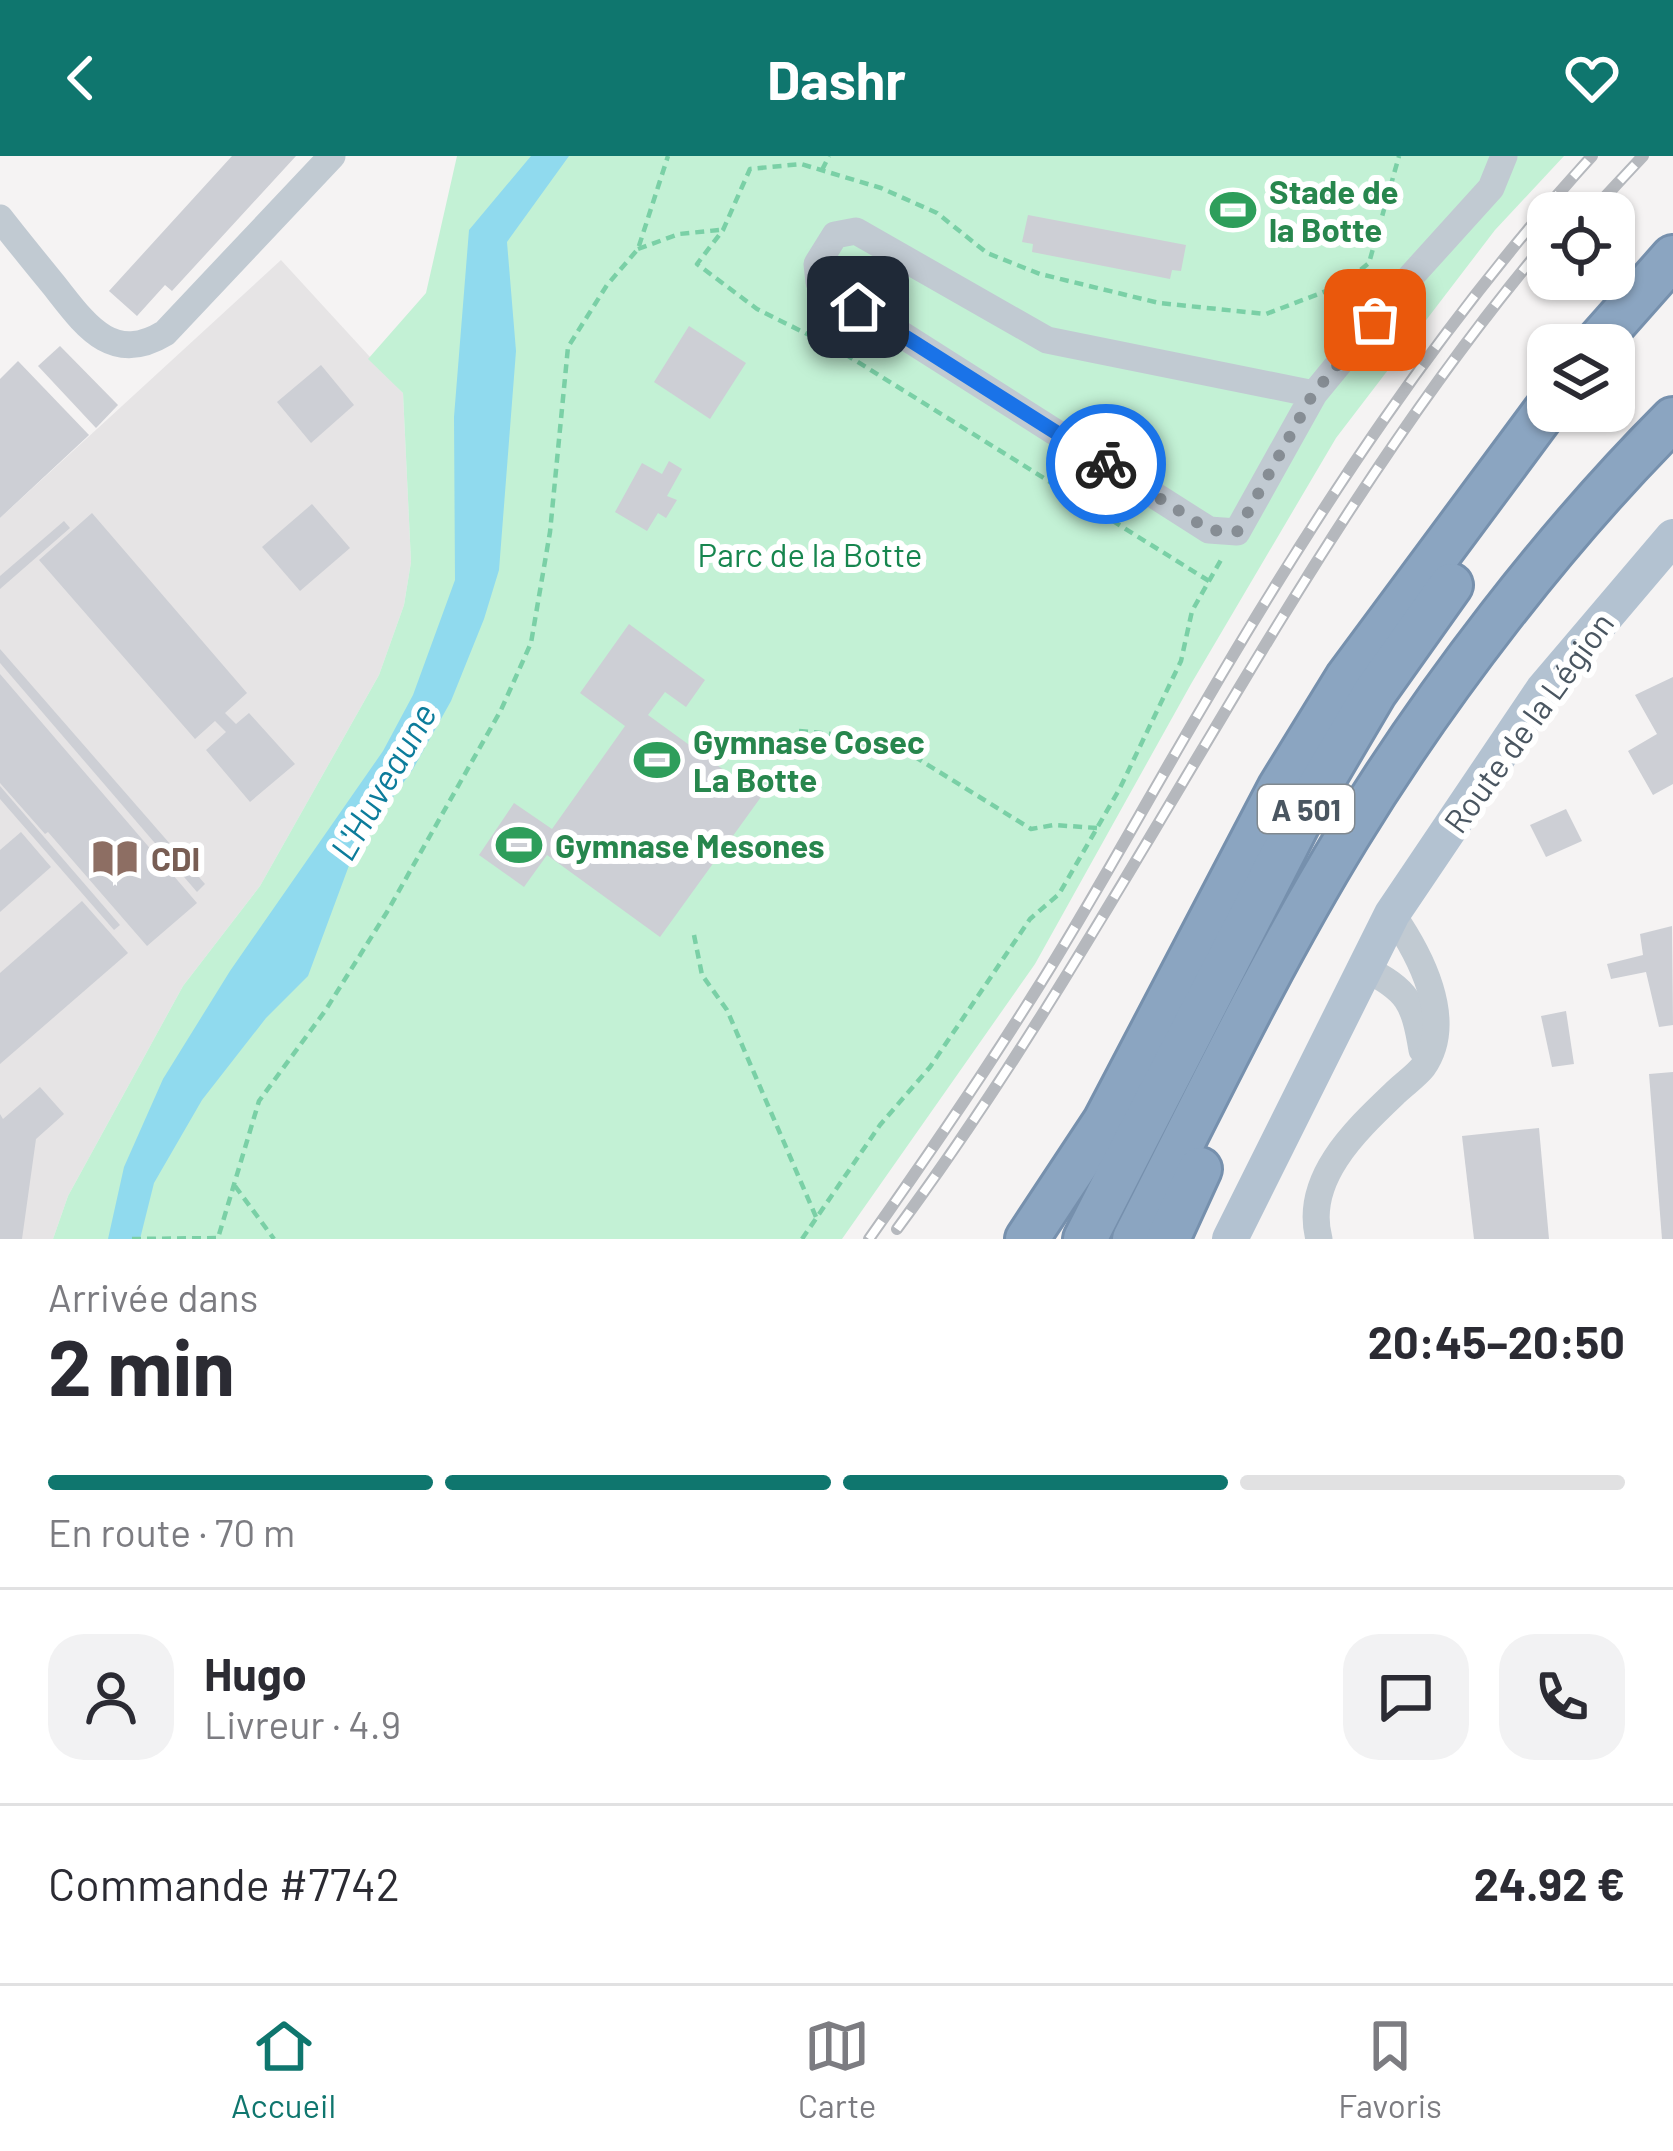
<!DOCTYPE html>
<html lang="fr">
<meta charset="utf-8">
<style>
body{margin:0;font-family:Barlow,sans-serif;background:#f2f2f3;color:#2b2b33;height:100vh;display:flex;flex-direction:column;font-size:45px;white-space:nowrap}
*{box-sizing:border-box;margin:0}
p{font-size:39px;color:#7c7c81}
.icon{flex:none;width:66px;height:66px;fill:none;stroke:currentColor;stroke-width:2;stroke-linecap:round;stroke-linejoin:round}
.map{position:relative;height:1083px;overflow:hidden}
.side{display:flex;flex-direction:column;background:#fff;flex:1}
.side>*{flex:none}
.buttons{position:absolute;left:1527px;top:36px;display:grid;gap:24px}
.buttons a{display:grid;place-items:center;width:108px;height:108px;border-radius:24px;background:#fff;box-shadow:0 3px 9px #0004;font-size:60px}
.pin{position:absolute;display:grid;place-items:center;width:102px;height:102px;color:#fff;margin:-51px;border-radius:24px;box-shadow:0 6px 18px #0006}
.courier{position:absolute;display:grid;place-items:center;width:120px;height:120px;margin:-60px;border:9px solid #1a73e8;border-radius:50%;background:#fff;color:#222;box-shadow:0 3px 15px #0007}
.headline em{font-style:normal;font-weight:700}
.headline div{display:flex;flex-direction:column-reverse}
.headline{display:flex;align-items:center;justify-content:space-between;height:204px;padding:0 48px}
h1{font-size:78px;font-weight:700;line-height:90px}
.bar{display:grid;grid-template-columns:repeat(4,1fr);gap:18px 12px;align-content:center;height:144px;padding:0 48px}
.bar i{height:15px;border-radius:9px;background:#e1e1e2}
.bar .current{background:#0f766e}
.bar p{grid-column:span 4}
.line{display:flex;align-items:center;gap:30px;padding:0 48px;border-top:3px solid #e1e1e2}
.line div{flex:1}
.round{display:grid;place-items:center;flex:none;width:126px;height:126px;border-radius:36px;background:#f2f2f3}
header{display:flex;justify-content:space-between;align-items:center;height:156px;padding:0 48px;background:#0f766e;color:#fff;font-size:54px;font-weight:700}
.menu{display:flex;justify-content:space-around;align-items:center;height:168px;border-top:3px solid #e1e1e2;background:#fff;font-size:33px;color:#7c7c81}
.menu a{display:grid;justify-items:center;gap:6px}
.menu .current{color:#0f766e}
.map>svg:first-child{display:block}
.education{fill:#e6e4e5}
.green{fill:#c3f1d5}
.water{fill:#90daee}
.building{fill:#cdcfd5}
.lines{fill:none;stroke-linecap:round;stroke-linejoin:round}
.highway-casing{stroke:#7690ad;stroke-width:48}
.path{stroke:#7ad0a6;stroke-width:4.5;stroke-dasharray:9 6;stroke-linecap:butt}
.minor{stroke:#c1cad2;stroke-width:27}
.major{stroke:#b3c2d1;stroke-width:36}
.highway{stroke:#8ba5c1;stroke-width:42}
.rail-casing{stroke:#b5b8bd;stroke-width:12}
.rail{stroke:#fff;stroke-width:8;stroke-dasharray:22;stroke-linecap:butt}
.done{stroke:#868d94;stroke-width:12;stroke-dasharray:0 21.6}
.route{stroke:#1a73e8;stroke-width:15}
.labels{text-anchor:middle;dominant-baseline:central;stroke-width:12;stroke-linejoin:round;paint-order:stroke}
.shield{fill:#fff;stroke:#808990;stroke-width:3}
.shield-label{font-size:30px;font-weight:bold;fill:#4a5661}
.leisure-label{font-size:33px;font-weight:bold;fill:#27864d;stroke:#fff;text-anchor:start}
.park-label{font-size:33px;fill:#17864f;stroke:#fff}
.street-label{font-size:33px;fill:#4a5661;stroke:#fff}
.education-label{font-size:33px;font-weight:bold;fill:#785e54;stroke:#fff;text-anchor:start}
.water-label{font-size:36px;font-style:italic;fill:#0c7c9b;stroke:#fff}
</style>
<header><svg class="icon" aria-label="back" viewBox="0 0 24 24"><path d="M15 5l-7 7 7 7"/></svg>Dashr<svg class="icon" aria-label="heart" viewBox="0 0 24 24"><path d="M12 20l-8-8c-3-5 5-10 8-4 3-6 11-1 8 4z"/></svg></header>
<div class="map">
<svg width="1673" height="1083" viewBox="0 0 1673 1083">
<rect width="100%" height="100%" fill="#f5f3f3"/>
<polygon class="education" points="281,104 403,237 411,406 404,449 379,519 260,730 183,830 68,1040 53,1083 0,1083 0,362"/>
<polygon class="green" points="457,0 1564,0 1495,74 1336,282 1191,528 1035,808 842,1083 53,1083 68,1040 183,830 260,730 379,519 404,449 411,406 403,237 368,203 426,137"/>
<polygon class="water" points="531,0 569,0 507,86 516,195 499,414 484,463 451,545 413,613 354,696 308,820 266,862 202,944 154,1027 140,1083 108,1083 124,1011 163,923 230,815 383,595 413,539 455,424 454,261 469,74"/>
<g class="building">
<polygon points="232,0 296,0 172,135 165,129 137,160 109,135"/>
<polygon points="1028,59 1186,89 1181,115 1172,114 1170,123 1032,96 1033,88 1022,86"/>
<polygon points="689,170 746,207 710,263 654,226"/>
<polygon points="60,190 118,249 96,272 38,210"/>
<polygon points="18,205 89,279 0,362 0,223"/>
<polygon points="321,209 354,249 311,287 277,246"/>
<polygon points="669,305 682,313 667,340 677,344 666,362 658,357 647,375 615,356 642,307 662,318"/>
<polygon points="312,348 350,392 300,435 262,391"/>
<polygon points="92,357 247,537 225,557 236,568 249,557 295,608 250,646 206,594 226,576 215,565 195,583 39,404"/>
<polygon points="64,365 70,372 0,433 0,420"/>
<polygon points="629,468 705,524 686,551 665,536 648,559 761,641 660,781 547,699 524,731 479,699 514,647 552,673 625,570 580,537"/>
<polygon points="0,493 205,728 197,736 0,507"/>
<polygon points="0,518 197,747 147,790 48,676 45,678 0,627"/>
<polygon points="1673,521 1673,628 1653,639 1628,595 1657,578 1635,539"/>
<polygon points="0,630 120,769 114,774 0,643"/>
<polygon points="1566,653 1582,685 1546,701 1530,669"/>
<polygon points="21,676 51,711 0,756 0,694"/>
<polygon points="82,745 128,797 0,908 0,817"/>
<polygon points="1672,770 1673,869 1659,871 1646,816 1611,823 1607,808 1643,799 1640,778"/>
<polygon points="1566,855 1574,908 1552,911 1541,860"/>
<polygon points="1673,916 1673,1083 1662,1083 1649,918"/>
<polygon points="40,931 64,958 36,983 22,1083 0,1083 0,958 3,963"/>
<polygon points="1539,972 1549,1083 1474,1083 1462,980"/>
</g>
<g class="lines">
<g class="highway-casing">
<g id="highway">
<polyline points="1595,189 1673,101"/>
<polyline points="1027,1083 1105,965 1280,631 1347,522 1548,251"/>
<polyline points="1085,1083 1302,660 1375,536 1451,429"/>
<path d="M1134,1083C1203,948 1269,809 1348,680C1436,536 1554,382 1673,263"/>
<polyline points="1168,1083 1200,1013"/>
</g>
</g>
<g class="path">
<polyline points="822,14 829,0"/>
<polyline points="638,93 679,78 719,74"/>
<polyline points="1209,425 837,193 757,153 697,108 723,74 750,13 801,8 881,32 937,57 987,97 1040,118 1159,147 1266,158 1342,129 1369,107 1399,0"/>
<polyline points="799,575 877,582 899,591 1031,673 1054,669 1097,672"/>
<polyline points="694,779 702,819 727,854 816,1061"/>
<polyline points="235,1030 274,1083"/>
<polyline points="132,1083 218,1082 259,945 325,855 387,756 501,554 531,487 550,376 568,191 607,129 638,93 668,0"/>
<polyline points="802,1083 880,969 930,911 1030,763 1059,738 1120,632 1181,505 1192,455 1222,402"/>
</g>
<g class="minor">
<path d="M0,62C17,84 35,106 53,128C84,167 111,210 165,177L332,0"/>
<polyline points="1314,238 1047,184 856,75 835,79 817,108 819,126 1209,374 1237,376 1314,238 1405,127 1491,32 1504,0"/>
<path d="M1364,812C1408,834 1414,846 1422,894"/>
<path d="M1319,1083C1303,1023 1356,974 1396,936C1404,928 1416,920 1423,911C1456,864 1419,797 1392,758"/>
</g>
<polyline class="major" points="1230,1083 1392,758 1543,534 1673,381"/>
<use href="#highway" class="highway"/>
<g class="rail-casing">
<g id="rail">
<polyline points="1590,57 1643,0"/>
<path d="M897,1073C1132,755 1292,387 1548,84"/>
<path d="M869,1083C929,998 987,913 1042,825C1098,735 1149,641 1203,550C1317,355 1440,167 1592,0"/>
</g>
</g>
<use href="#rail" class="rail"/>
</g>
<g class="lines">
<polyline class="done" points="1106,308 1209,374 1237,376 1313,238 1375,164"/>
<polyline class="route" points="858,151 1106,308"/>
</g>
<defs>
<g id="stadium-bare" transform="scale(3.6)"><path d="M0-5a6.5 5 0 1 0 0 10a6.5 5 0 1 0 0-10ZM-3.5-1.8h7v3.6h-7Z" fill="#2e9e5b" stroke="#fff" stroke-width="2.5" paint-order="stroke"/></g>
<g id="library-bare" transform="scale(3.6)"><path d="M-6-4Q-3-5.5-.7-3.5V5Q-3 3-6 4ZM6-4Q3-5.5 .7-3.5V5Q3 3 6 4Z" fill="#8d6e63" stroke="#fff" stroke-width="2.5" paint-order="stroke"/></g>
</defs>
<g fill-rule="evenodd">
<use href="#stadium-bare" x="1233" y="54"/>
<use href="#stadium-bare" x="657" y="604"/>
<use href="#stadium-bare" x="519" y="689"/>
<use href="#library-bare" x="115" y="702"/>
</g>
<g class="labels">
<rect class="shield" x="1258" y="629" width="96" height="48" rx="9"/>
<g class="shield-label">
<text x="1306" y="653">A 501</text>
</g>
<g class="leisure-label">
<text x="1269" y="35">Stade de<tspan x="1269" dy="38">la Botte</tspan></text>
<text x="693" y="585">Gymnase Cosec<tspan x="693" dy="38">La Botte</tspan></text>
<text x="555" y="689">Gymnase Mesones</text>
</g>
<g class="park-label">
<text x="810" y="398">Parc de la Botte</text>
</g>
<g class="street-label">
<text transform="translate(1528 566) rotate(-54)">Route de la Légion</text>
</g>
<g class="education-label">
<text x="151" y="702">CDI</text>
</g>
<g class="water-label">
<text transform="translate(382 625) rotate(-60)">L'Huveaune</text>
</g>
</g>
</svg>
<div class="buttons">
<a><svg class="icon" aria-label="locate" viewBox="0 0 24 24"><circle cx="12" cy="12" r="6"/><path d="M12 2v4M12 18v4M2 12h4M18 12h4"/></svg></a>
<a><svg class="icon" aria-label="layers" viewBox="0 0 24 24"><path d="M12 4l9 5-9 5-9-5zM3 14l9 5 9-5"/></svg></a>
</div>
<div class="pin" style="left:1375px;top:164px;background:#ea580c"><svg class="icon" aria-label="bag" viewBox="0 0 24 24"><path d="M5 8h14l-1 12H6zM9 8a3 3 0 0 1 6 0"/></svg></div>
<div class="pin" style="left:858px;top:151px;background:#1f2937"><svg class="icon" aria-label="home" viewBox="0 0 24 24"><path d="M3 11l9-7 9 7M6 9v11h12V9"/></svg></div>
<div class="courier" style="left:1106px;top:308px"><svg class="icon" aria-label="bike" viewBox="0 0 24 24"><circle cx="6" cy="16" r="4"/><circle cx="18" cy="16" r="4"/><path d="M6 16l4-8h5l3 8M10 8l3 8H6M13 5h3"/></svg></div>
</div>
<section class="side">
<div class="headline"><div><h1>2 min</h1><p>Arrivée dans</p></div><em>20:45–20:50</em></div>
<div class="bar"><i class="current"></i><i class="current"></i><i class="current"></i><i></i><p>En route · 70 m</p></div>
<div class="line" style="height:216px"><a class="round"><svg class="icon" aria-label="person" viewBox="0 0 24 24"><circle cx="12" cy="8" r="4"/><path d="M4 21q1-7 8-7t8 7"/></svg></a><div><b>Hugo</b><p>Livreur · 4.9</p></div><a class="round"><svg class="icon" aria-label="chat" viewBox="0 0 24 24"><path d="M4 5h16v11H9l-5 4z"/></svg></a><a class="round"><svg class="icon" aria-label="phone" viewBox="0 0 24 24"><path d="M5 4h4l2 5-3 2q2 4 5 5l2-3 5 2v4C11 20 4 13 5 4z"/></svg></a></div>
<div class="line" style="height:156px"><div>Commande #7742</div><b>24.92 €</b></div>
</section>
<nav class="menu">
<a class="current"><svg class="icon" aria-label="home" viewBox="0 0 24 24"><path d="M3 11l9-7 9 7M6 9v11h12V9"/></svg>Accueil</a>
<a><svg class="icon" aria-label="map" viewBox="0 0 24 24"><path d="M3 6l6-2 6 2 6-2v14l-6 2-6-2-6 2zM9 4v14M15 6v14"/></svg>Carte</a>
<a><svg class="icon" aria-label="saved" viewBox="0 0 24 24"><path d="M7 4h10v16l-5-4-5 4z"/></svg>Favoris</a>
</nav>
